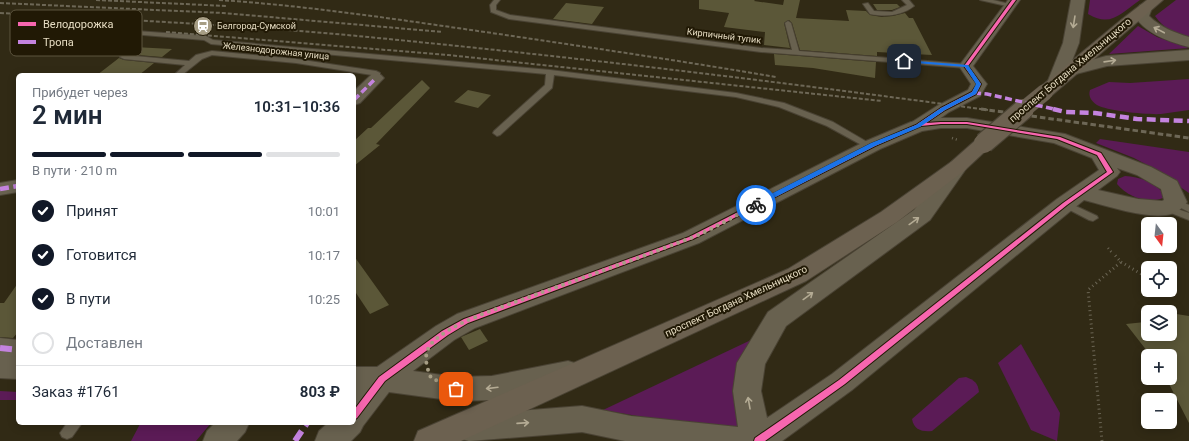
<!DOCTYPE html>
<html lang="ru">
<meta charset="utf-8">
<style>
body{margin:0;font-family:Roboto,sans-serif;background:#f2f2f3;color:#1f2937;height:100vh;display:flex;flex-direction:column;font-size:15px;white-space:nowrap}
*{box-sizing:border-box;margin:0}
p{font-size:13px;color:#747a83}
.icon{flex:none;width:22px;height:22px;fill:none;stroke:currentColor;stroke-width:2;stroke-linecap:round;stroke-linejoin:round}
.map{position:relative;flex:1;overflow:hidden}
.drawer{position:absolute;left:16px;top:73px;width:340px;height:352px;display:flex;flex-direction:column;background:#fff;border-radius:6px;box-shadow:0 2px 10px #0003}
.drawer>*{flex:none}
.needle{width:26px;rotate:165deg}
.fabs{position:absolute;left:1141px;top:217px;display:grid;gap:8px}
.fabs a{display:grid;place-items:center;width:36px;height:36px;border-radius:6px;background:#fff;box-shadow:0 2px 10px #0003;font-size:20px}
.pin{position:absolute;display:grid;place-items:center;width:34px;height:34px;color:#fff;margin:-17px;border-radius:8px;box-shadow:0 2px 6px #0006}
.courier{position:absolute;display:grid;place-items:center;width:40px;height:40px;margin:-20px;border:3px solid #1a73e8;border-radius:50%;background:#fff;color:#222;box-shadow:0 1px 5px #0007}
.summary em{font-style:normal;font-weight:600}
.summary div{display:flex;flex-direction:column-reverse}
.summary{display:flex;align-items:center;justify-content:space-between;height:68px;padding:0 16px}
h1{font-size:26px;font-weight:600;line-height:30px}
.bar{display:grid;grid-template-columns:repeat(4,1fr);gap:6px 4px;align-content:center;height:48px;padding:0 16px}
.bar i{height:5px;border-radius:3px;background:#e0e1e3}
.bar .selected{background:#111827}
.bar p{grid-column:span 4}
.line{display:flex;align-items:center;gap:10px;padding:0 16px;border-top:1px solid #e0e1e3}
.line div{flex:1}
ol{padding:0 16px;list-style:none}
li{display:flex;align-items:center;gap:12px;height:44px}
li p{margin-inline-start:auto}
li .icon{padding:4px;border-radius:50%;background:#111827;color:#fff;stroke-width:4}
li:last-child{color:#747a83}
li i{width:22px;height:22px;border:2px solid #e0e1e3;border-radius:50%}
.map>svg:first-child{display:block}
.green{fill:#5b1b56}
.building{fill:#5b5738}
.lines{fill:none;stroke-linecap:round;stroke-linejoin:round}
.service-casing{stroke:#4a4334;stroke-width:2}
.minor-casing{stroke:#4a4334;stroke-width:2}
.tertiary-casing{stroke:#4a4334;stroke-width:2}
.secondary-casing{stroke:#4a4334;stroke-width:2}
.primary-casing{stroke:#4a4334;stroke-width:2}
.path-far1{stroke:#6c6655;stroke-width:2.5;stroke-dasharray:1 3;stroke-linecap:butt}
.path{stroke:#6c6655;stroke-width:3;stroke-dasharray:1 3.5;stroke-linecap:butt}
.service{fill:#68614f;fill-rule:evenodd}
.minor{fill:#68614f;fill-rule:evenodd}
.tertiary{fill:#68614f;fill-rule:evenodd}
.secondary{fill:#68614f;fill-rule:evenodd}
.primary{fill:#6c6150;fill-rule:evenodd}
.rail-far1{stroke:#6d6756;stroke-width:2;stroke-dasharray:4 2;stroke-linecap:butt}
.rail{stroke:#6d6756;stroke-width:3;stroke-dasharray:5.5 3;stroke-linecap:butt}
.primary-bridge-far1-casing{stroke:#4a4334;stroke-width:17;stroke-linecap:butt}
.primary-bridge-casing{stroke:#4a4334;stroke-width:22;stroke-linecap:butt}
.primary-bridge-far1{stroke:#6c6150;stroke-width:16}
.primary-bridge{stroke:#6c6150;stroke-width:20}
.quiet-far2{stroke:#c483df;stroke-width:3.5;stroke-dasharray:7 3.5;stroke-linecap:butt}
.quiet-far1{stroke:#c483df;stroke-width:4.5;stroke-dasharray:9 4.5;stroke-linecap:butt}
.quiet{stroke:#c483df;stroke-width:6;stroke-dasharray:12 6;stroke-linecap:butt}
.cycleway-casing{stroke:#211905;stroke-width:2}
.cycleway{fill:#f766af;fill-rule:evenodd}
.oneway{stroke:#b4ab94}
.route{fill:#1a73e8}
.done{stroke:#a79e85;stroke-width:4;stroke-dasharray:0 7.2}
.labels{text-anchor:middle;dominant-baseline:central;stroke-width:4;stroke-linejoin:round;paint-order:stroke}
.far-poi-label{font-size:9px;fill:#e6dcc2;stroke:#211905;text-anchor:start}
.far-street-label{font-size:9px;fill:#e6dcc2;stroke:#211905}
.street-label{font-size:10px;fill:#e6dcc2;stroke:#211905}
.key{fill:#211905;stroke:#5c543e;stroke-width:1}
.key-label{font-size:11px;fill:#e6dcc2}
</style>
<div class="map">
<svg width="1189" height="441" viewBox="0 0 1189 441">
<rect width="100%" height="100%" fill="#312a15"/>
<g class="green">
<path d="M1090,0H1140C1121,13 1111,28 1088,14Z"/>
<path d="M1176,0H1189V39C1175,33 1164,29 1155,16Z"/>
<polygon points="1138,26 1157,37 1189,48 1109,54"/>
<path d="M1189,79V110C1180,111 1170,113 1161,114C1149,115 1107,111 1097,105C1091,101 1088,96 1090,90L1109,82L1130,83Z"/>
<polygon points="1100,139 1189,152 1189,193 1151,167 1134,158 1096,143"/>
<path d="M1125,176C1140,177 1153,181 1163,193V198C1147,204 1128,197 1117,184L1118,179Z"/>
<polygon points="751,340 746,435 603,410"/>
<polygon points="1021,344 1060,413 1057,441 1031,430 998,363"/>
<path d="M966,377C974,380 978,383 979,392L932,431C922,432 914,430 912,419L959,378Z"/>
<polygon points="0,391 18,392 18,400 0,400"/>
<polygon points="139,423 211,423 196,441 131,441 140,424"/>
</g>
<g class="building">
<polygon points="699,0 755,0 754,1 783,5 784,0 800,0 796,18 849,21 846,10 866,11 870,15 882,17 893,16 905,13 909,18 913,18 932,55 877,52 877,56 800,50 792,23 789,20 784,23 790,48 764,45 765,32 724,27 729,13 699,9"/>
<polygon points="566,3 604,7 592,24 553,19"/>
<polygon points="873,4 897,4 900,7 892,10 877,10"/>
<polygon points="134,47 172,49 162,57 125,54"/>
<polygon points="774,54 876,62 875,78 813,68 775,65"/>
<polygon points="119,58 124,60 154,63 139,75 97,75"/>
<polygon points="422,80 430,88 376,144 380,145 354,166 354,141 368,128 371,128"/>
<polygon points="468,90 491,95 478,108 454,102"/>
<polygon points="354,256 389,305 370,314 354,290"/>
<polygon points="18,283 18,332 13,338 0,337 0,303 4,303"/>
<polygon points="1142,308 1163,312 1148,312 1148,334 1170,334 1170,313 1189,316 1189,423 1166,378 1170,378 1170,356 1151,356 1126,324 1145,322"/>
<polygon points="480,329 488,341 469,350 461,337"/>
</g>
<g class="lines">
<g class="service-casing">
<g id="service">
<polygon points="494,0 500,0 496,5 496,10 510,15 761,48 792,50 785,23 788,21 791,23 799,51 966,64 970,66 966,68 761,52 509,19 491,12 490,5"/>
<path d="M902,0H909L914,6C901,16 886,17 870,14L863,4L868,3L874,11L892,12L907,5Z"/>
<polygon points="980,0 993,0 1014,5 1011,7"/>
<polygon points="109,29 206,36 213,40 550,70 736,93 784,103 833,122 874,146 870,149 867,148 827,126 779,107 736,97 554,75 552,88 500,135 497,136 493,133 494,131 545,85 546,74 211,44 204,40 107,32 107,30"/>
<polygon points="212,51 296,59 376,71 380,73 380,78 376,80 372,78 372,75 296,63 212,55 202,59 182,75 174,75 185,65 124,59 120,57 124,55 189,61 196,55"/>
<polygon points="1176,199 1189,205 1189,212 1173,204 1171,202 1173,200"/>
<polygon points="1065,201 1097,216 1098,218 1093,221 1089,220 1062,206 1060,204 1062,202"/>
<polygon points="1166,205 1189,213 1189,220 1163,210 1161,208"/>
<polygon points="67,423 82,423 72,437 67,439 62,437 60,433"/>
</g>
</g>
<g class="minor-casing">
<g id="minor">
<polygon points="1008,0 1020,0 973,66 987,84 980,96 949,112 924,130 918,131 912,130 910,126 912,122 937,106 968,90 971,84 959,66"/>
<polygon points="376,73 381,75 384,78 381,81 360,103 354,105 354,91 371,75"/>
<polygon points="18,180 18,192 0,195 0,183"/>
<polygon points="0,338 18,340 18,360 0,358"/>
</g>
</g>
<g class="tertiary-casing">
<g id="tertiary">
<path d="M941,118H967L1065,134L1151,167L1177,181L1187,202C1182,209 1175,214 1166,215C1143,218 1108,206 1084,200L852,390L782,441H625L582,432L469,441L454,437L450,428L454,419L465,415L582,406L631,416L738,427L733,391L737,363L768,312L914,210L951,162L958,160L965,162L968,166L930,220L786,326L765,364L761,391L767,418L832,374L1057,199L1099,170L1092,158L1054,143L967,128H941L922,131L880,149L699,243L475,328L454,340L413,371L456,377L492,376L568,361L578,364L582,372L578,380L492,400L456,401L389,392L363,426L360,432L351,441H315L319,431L328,423H354V394L356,391H354V367H377L436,326L457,314L683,233L866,141L911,122ZM1117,168L1137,175L1161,189L1164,200L1162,201L1138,199L1098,190L1117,176L1120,172Z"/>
<polygon points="0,356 18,357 18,379 0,378"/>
<polygon points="215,423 249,423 245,432 237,441 203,441 207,431"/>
</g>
</g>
<g class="secondary-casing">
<g id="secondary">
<polygon points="1071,0 1085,0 1079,43 1070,66 1106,56 1189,50 1189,60 1107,66 1072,75 1067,74 1061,87 1055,88 1049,87 1047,83 1063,43"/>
<path d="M1145,4L1150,5L1152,8L1149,16C1160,27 1175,33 1189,37V47C1169,42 1147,34 1135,17L1140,5Z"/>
</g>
</g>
<g class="primary-casing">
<g id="primary">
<polygon points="1147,0 1163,0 1051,96 1045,97 1039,96 1036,92 1039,88 1121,20"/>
<polygon points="984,137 991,139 994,143 965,170 897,222 806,281 461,441 414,441 418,431 788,269 881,212 951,162 977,139"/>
</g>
</g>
<g class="path-far1">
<polyline points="952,138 958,140"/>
<polyline points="1108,248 1113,254"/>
</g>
<g class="path">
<polyline points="1121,262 1148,278"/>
<polyline points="1169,290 1171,291"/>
<polyline points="1102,441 1088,290 1121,262 1113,253"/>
</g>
<use href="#service" class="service"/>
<use href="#minor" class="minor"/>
<use href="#tertiary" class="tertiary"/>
<use href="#secondary" class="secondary"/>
<use href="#primary" class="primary"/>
<g class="rail-far1">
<polyline points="96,0 227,6"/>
<path d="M219,0C311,6 401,20 492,33C587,47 682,61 776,77"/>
<polyline points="0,3 223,13 443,32"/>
<path d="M0,13C123,20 246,25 368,37C575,57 782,82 988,110"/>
<polyline points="166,32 448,55 882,101"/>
</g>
<polyline class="rail" points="981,109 1189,138"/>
<g class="primary-bridge-far1-casing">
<polyline id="primary-bridge-far1" points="1023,110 1045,92"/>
</g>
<g class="primary-bridge-casing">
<polyline id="primary-bridge" points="984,143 1024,109"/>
</g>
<use href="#primary-bridge-far1" class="primary-bridge-far1"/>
<use href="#primary-bridge" class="primary-bridge"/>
<g class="quiet-far2">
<polyline points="974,93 987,94 1058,110"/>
<polyline points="354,100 376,78"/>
</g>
<g class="quiet-far1">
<polyline points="1053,109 1065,112 1095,113 1137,119 1189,121"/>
<polyline points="0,189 18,186"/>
</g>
<g class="quiet">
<polyline points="0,348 18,350"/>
<polyline points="295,441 307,423"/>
</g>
<g class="cycleway-casing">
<polygon id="cycleway" points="1012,0 1016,0 968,66 981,84 976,94 945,110 926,123 941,122 967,122 1060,137 1101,153 1113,172 1067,205 845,384 765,441 754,441 755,438 839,380 1063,203 1107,172 1097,155 1057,139 967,124 941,124 921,126 875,146 693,239 468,323 448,335 385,381 357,418 354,420 354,410 379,377 442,331 464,319 689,237 871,144 916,125 941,108 972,92 977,84 964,66"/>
</g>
<use href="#cycleway" class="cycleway"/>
</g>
<defs><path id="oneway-shaft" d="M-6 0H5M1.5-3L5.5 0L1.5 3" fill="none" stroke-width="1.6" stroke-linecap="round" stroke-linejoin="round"/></defs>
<g class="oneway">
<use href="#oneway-shaft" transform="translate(1074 22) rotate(99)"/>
<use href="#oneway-shaft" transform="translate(1159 30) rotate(-152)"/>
<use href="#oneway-shaft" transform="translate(1110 61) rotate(-8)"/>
<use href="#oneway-shaft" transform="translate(914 221) rotate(-36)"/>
<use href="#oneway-shaft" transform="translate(808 296) rotate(-36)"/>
<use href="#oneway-shaft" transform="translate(492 388) rotate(173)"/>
<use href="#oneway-shaft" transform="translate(749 403) rotate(-100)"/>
<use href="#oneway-shaft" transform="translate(523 423) rotate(-4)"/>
</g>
<polygon class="route" points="904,60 968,65 981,84 976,94 945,110 920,127 875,146 758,206 753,206 753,203 871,143 916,125 941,108 972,92 976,84 965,67 903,62"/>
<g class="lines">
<path class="done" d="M456,389L431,378C426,366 423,354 431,344C449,323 503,307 529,297C582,278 636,259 688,239C712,230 734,216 756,205"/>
</g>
<defs>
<g id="station-disc" transform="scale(1)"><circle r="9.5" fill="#a79e85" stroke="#211905"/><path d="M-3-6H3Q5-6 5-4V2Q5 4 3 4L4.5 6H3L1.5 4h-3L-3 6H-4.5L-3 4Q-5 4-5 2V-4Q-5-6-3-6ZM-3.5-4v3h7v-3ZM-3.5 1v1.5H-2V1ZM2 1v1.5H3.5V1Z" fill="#fff"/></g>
</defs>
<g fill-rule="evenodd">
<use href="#station-disc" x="203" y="26"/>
</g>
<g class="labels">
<g class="far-poi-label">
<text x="217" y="26">Белгород-Сумской</text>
</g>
<g class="far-street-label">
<text transform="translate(724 36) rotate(7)">Кирпичный тупик</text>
<text transform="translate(276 51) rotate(6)">Железнодорожная улица</text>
</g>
<g class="street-label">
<text transform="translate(1070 70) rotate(-40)">проспект Богдана Хмельницкого</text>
<text transform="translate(736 301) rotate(-25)">проспект Богдана Хмельницкого</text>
</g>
</g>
<rect x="10" y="10" width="132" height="46" rx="6" class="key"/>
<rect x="18" y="22" width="18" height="4" fill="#f766af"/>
<rect x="18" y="40" width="18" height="4" fill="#c483df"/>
<g class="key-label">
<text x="43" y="28">Велодорожка</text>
<text x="43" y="46">Тропа</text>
</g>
</svg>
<div class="fabs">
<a><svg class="needle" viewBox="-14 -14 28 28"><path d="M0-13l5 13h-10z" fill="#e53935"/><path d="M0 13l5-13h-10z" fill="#747a83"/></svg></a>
<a><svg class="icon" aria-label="locate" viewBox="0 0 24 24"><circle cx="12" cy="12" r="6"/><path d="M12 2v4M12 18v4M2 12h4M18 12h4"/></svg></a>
<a><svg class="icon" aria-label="layers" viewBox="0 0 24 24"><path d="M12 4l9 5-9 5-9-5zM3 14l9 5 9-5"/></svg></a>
<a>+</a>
<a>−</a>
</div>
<div class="pin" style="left:456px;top:389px;background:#ea580c"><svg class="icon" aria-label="bag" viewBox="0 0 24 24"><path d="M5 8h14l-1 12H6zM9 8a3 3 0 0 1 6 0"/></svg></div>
<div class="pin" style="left:904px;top:61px;background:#1f2937"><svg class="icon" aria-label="home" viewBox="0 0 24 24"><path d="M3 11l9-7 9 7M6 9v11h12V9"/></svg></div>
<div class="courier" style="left:756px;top:205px"><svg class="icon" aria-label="bike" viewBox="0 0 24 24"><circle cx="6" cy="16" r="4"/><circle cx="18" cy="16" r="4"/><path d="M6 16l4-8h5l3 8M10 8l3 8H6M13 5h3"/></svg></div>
<section class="drawer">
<div class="summary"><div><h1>2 мин</h1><p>Прибудет через</p></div><em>10:31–10:36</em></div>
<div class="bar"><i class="selected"></i><i class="selected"></i><i class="selected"></i><i></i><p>В пути · 210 m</p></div>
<ol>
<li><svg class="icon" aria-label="check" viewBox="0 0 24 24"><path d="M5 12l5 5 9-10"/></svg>Принят<p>10:01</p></li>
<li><svg class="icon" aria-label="check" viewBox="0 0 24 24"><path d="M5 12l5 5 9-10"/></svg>Готовится<p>10:17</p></li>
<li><svg class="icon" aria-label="check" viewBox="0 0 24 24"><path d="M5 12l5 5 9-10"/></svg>В пути<p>10:25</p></li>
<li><i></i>Доставлен</li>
</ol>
<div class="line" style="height:52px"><div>Заказ #1761</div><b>803 ₽</b></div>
</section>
</div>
